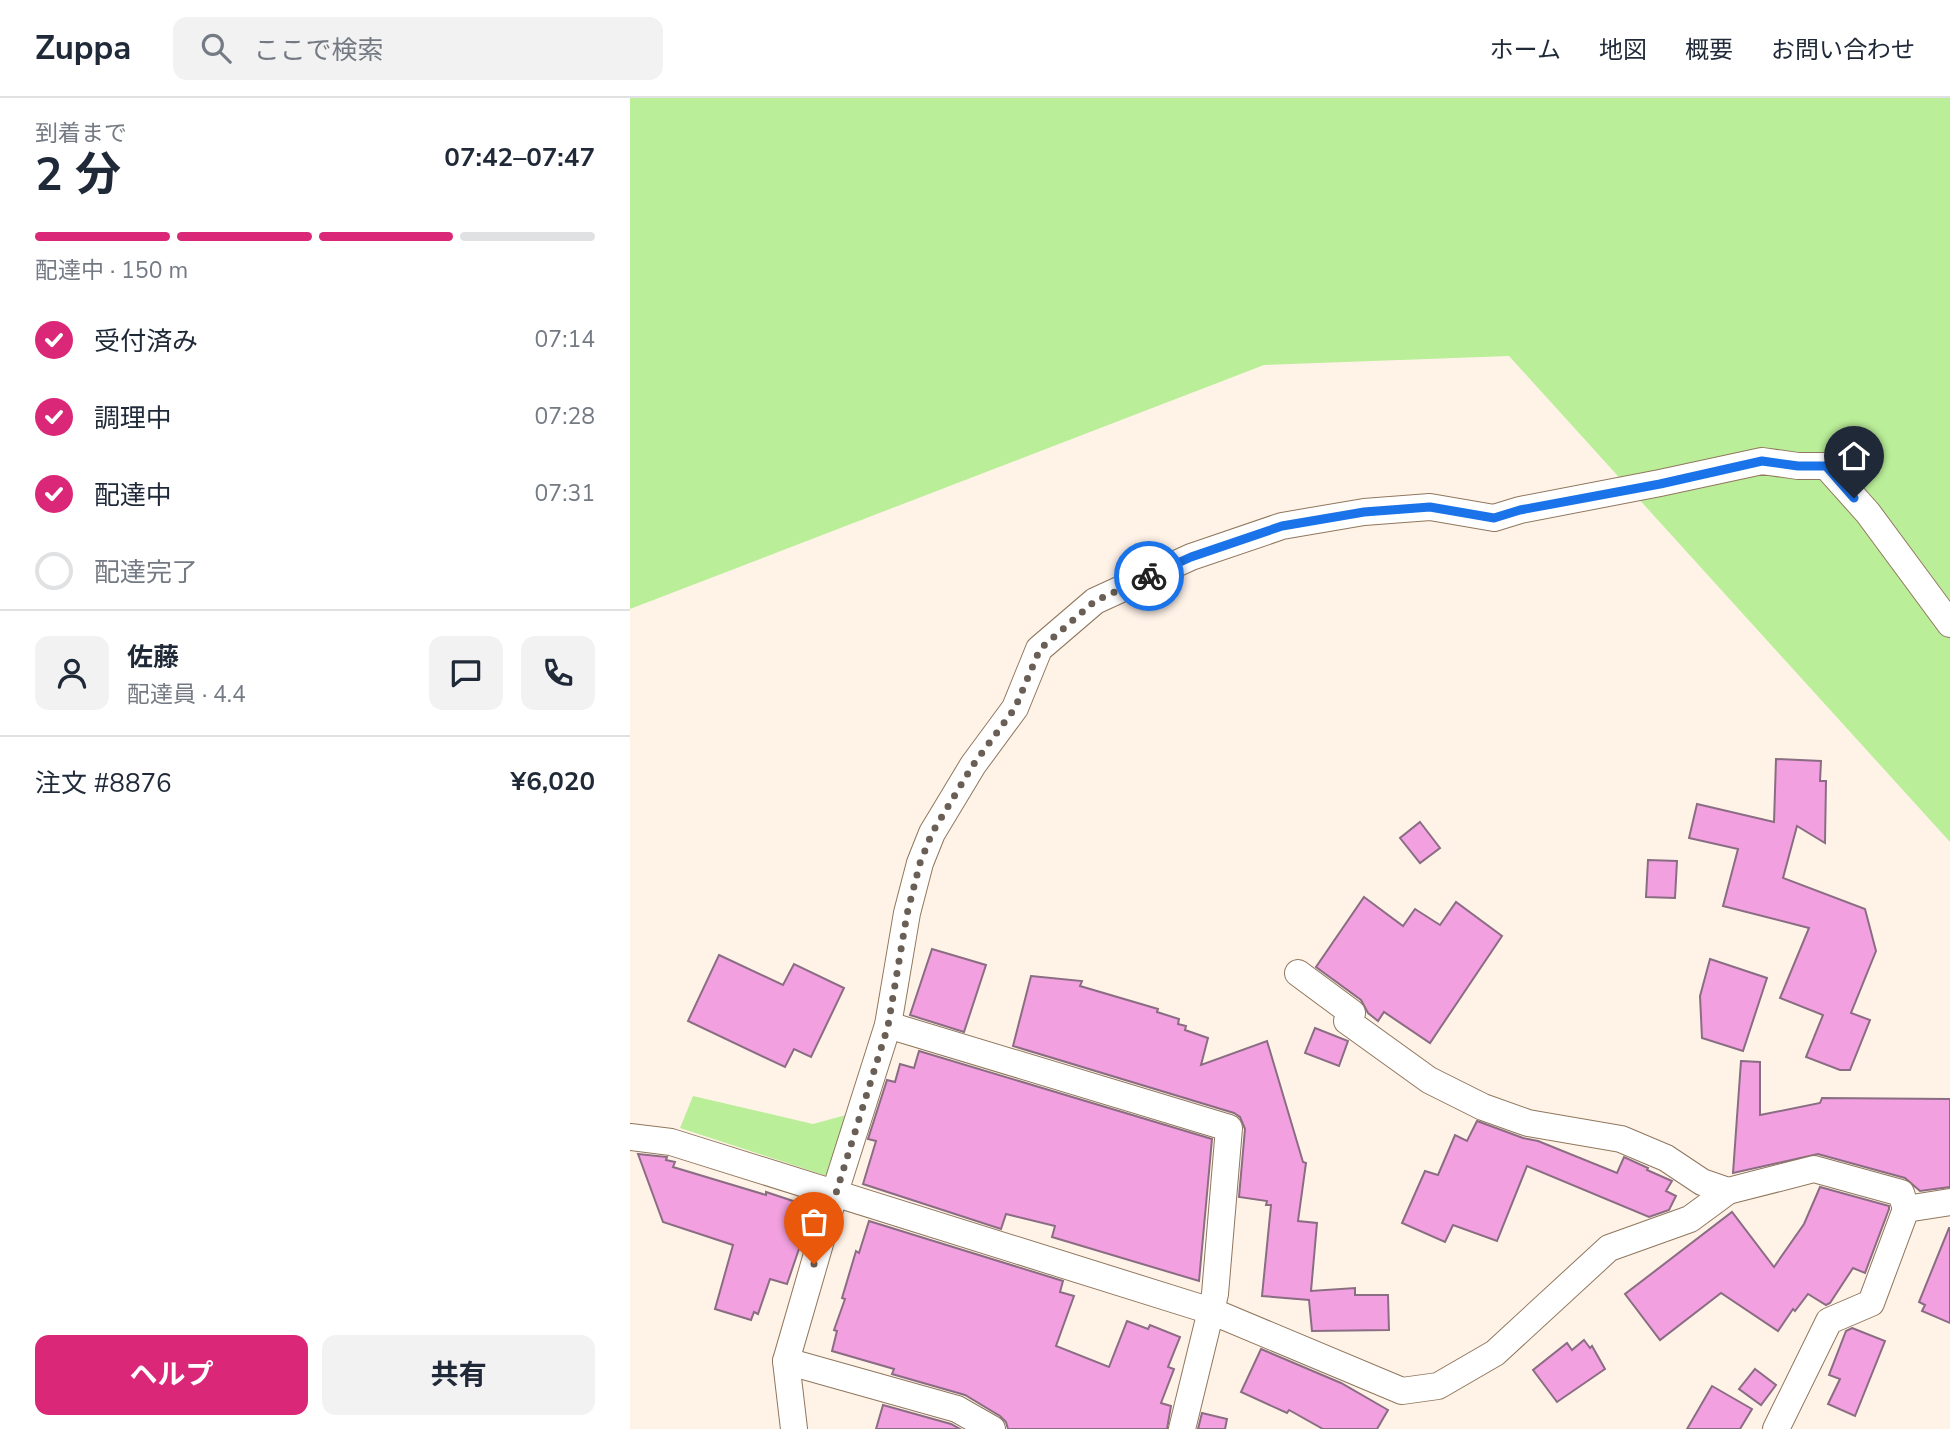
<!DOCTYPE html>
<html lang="ja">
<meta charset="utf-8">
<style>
body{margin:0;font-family:"Nunito Sans","Noto Sans JP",sans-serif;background:#f2f2f3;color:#1f2937;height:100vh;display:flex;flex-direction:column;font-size:26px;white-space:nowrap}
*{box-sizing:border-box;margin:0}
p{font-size:23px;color:#747a83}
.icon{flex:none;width:38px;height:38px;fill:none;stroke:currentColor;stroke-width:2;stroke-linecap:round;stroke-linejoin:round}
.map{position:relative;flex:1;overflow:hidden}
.panel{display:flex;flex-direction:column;background:#fff;width:630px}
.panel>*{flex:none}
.pin{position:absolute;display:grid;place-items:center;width:60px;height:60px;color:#fff;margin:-72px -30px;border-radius:50% 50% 50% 0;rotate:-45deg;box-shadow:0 0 7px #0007}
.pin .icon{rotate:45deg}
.courier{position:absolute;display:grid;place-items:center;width:70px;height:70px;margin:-35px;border:5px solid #1a73e8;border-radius:50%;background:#fff;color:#222;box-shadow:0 2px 9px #0007}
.overview em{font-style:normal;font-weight:700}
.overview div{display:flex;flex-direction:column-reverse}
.overview{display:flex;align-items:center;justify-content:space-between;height:119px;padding:0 35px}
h1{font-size:46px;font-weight:700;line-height:52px}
.bar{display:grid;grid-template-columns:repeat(4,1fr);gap:10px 7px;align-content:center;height:84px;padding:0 35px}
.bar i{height:9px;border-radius:5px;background:#e0e1e3}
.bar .current{background:#db2777}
.bar p{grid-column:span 4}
.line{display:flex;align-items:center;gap:18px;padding:0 35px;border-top:2px solid #e0e1e3}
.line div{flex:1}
.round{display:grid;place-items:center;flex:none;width:74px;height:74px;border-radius:14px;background:#f2f2f3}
ol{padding:0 35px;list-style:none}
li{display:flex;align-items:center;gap:21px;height:77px}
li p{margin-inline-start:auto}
li .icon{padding:7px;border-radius:50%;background:#db2777;color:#fff;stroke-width:4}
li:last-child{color:#747a83}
li i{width:38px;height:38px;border:4px solid #e0e1e3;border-radius:50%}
.cta{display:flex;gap:14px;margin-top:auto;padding:14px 35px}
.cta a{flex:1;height:80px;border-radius:14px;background:#db2777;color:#fff;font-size:28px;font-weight:700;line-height:80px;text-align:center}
.cta a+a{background:#f2f2f3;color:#1f2937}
header{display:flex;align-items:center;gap:42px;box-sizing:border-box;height:98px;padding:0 35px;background:#fff;border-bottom:2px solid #e0e1e3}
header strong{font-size:33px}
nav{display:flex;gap:38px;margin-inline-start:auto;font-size:24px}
.search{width:490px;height:63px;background:#f2f2f3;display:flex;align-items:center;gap:18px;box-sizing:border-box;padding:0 24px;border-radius:14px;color:#747a83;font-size:26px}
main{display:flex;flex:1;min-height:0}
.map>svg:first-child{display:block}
.green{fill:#baee98}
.building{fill:#f2a0df;stroke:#8a6d83;stroke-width:2}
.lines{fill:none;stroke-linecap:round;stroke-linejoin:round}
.minor-casing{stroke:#90775d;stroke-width:28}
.minor{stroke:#fff;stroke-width:26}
.done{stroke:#6a5f56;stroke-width:7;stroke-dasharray:0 12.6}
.route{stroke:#1a73e8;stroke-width:9}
</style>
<header>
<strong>Zuppa</strong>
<div class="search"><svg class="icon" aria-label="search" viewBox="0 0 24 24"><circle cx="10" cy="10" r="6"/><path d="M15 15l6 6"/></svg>ここで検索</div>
<nav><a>ホーム</a><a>地図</a><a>概要</a><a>お問い合わせ</a></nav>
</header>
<main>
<section class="panel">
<div class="overview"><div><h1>2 分</h1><p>到着まで</p></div><em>07:42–07:47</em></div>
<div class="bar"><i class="current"></i><i class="current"></i><i class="current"></i><i></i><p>配達中 · 150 m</p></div>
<ol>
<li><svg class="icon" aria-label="check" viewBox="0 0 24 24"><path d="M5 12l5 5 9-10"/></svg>受付済み<p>07:14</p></li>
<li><svg class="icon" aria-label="check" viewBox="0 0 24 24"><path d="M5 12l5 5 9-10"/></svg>調理中<p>07:28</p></li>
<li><svg class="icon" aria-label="check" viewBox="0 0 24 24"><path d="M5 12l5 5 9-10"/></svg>配達中<p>07:31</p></li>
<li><i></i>配達完了</li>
</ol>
<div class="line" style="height:126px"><a class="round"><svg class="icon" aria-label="person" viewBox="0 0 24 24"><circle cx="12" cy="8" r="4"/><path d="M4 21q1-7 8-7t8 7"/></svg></a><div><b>佐藤</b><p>配達員 · 4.4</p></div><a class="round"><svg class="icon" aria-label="chat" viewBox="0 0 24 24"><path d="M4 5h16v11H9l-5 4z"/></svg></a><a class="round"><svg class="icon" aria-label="phone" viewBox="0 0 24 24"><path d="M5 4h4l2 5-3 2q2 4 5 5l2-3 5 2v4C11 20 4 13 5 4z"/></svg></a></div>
<div class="line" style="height:91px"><div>注文 #8876</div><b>¥6,020</b></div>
<div class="cta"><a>ヘルプ</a><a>共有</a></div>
</section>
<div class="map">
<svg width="1320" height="1331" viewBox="0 0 1320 1331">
<rect width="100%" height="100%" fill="#fff3e8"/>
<g class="green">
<polygon points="0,0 1320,0 1320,744 879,258 634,267 0,511"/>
<polygon points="63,998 183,1026 216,1017 197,1078 50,1030"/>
</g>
<g class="building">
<polygon points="1146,661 1191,663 1190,683 1196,683 1195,745 1167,728 1153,780 1235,811 1246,853 1221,915 1240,922 1220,972 1210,972 1176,959 1193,917 1150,900 1179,830 1093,808 1108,751 1059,740 1067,706 1144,724"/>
<polygon points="790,724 810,750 790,765 770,740"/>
<polygon points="1018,762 1047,763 1045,800 1016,799"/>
<polygon points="734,799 773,828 785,811 810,827 826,804 872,838 800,945 754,914 748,923 738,915 731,902 686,869"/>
<polygon points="302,851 356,867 334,934 280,917"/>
<polygon points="89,857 153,887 164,866 214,890 181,959 164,951 155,969 58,923"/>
<polygon points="1080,861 1137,880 1113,953 1072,940 1070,898"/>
<polygon points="401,878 452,883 450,888 528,911 527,914 549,921 548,926 556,928 555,932 578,940 571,967 637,943 673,1064 676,1065 668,1123 687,1125 681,1193 725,1190 725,1197 758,1197 759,1232 682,1233 679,1202 632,1198 641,1107 636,1107 637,1103 609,1099 615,1031 610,1019 604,1015 383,948"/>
<polygon points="685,930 718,943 709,968 675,955"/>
<polygon points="289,953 582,1041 569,1183 422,1139 425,1128 376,1116 371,1131 233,1086 246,1043 238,1041 257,982 265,984 270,966 284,970"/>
<polygon points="1111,963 1130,964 1130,1017 1190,1005 1192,1000 1320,1001 1320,1089 1290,1093 1275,1080 1188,1056 1103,1075"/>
<polygon points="847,1023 893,1040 908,1043 987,1075 994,1059 1018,1070 1017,1072 1042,1083 1036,1093 1046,1098 1039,1112 1019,1119 897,1068 867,1143 823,1127 815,1144 772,1125 795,1073 808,1077 825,1037 837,1043"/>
<polygon points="8,1056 37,1059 36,1062 45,1064 43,1069 136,1097 136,1094 175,1107 163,1143 171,1145 157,1186 140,1181 128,1216 124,1214 121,1222 85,1211 103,1147 33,1124"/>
<polygon points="1190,1089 1259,1108 1259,1111 1235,1175 1223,1170 1200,1205 1196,1207 1178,1196 1165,1213 1163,1211 1148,1233 1091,1195 1030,1242 995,1196 1102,1114 1144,1169 1174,1126"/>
<polygon points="239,1123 433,1183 430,1194 444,1198 426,1248 479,1269 497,1223 518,1231 520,1227 550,1239 538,1269 544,1271 531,1305 541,1308 537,1331 378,1331 376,1324 370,1318 335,1297 262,1276 264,1271 202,1253 207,1233 204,1232 215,1201 212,1200 226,1153 229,1155"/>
<polygon points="1319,1130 1320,1130 1320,1225 1292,1213 1295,1207 1289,1204"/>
<polygon points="1222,1230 1255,1243 1225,1318 1198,1306 1210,1281 1199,1277 1216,1233"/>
<polygon points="954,1242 960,1250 962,1248 975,1271 927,1304 903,1272 937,1245 942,1252"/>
<polygon points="631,1251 711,1285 758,1312 747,1331 693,1331 659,1312 657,1315 611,1294"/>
<polygon points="1125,1271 1146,1287 1131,1307 1109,1291"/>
<polygon points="1082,1288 1122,1311 1110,1331 1057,1331"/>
<polygon points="253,1307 321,1326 330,1331 246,1331"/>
<polygon points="572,1315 597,1321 595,1331 568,1331"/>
</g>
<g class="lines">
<g class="minor-casing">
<g id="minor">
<polyline points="668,875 722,915 717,923 799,982 853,1009 898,1025 991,1041 1036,1060 1072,1084 1098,1093 1184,1071 1271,1095 1276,1111"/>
<polyline points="258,927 599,1030 585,1196 552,1331"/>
<polyline points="0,1039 41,1044 581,1213 772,1293 808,1288 865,1255 979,1150 1060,1121 1098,1093"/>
<polyline points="156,1263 327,1311 362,1331"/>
<polyline points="164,1331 156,1263 205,1094 258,927 277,815 290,765 302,735 343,667 385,610 409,551 465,503 561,459 652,428 734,414 800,409 864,420 890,412 1030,385 1132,363 1168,368 1196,368 1238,415 1320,526"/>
<polyline points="1146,1331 1199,1223 1241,1205 1276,1111 1320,1104"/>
</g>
</g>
<use href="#minor" class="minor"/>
</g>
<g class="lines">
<polyline class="done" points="184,1166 258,928 277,816 290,765 302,735 343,667 385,610 410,551 465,503 519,478"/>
<polyline class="route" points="519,478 561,459 652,428 734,414 800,409 864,420 890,412 1030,386 1132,363 1168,368 1196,368 1224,400"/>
</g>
</svg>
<div class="pin" style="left:184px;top:1166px;background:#ea580c"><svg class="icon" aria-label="bag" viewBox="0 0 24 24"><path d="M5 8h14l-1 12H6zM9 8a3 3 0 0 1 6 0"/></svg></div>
<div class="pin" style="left:1224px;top:400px;background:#1f2937"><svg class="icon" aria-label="home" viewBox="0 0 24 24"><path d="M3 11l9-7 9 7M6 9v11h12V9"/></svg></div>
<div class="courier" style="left:519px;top:478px"><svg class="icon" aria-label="bike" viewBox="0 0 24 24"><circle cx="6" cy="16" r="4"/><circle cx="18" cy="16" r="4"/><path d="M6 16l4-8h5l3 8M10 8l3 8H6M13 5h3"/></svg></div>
</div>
</main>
